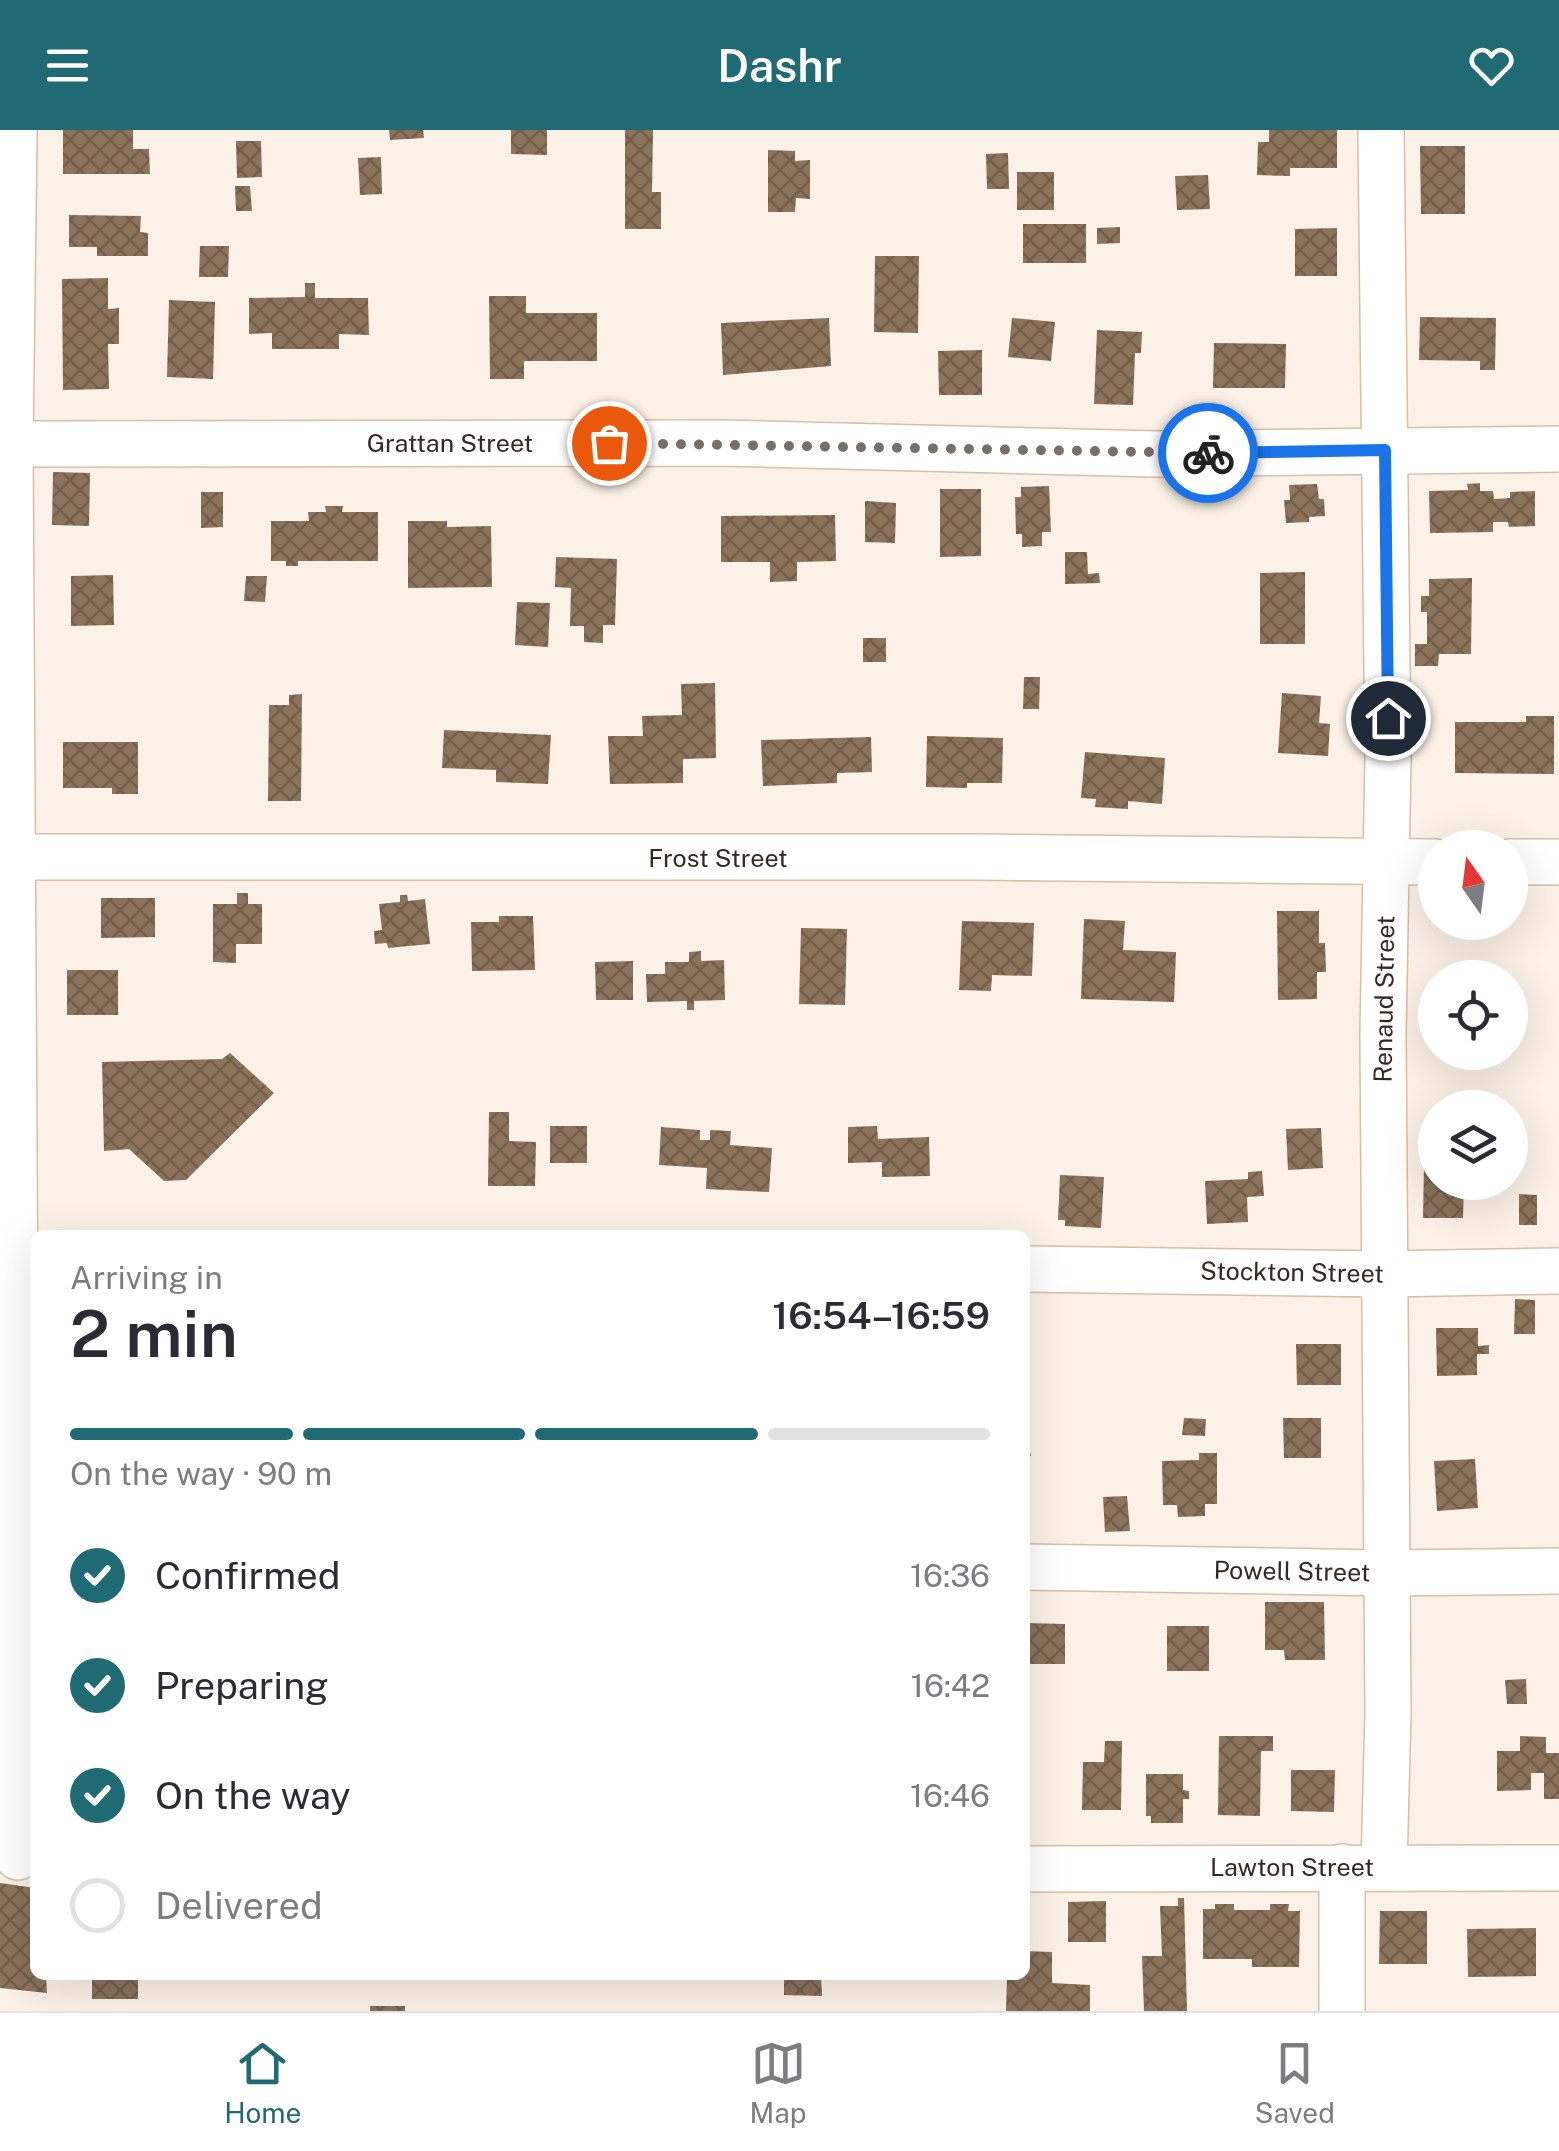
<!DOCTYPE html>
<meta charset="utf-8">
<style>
body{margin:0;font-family:"Public Sans",sans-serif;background:#f2f2f3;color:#2b2b33;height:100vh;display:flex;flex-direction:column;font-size:38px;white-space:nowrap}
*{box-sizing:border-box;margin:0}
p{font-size:32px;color:#7c7c81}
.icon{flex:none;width:55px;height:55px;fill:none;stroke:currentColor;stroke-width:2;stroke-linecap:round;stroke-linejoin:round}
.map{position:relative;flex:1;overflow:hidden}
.panel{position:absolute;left:30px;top:1100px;width:1000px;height:750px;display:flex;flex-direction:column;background:#fff;border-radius:15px;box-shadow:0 10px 40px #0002}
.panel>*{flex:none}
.needle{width:65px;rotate:346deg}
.fabs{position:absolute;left:1418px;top:700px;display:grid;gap:20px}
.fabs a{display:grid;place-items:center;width:110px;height:110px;border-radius:50%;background:#fff;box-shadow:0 10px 40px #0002;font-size:50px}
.pin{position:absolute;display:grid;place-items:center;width:85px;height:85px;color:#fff;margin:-42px;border:5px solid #fff;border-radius:50%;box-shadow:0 2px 10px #0007}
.courier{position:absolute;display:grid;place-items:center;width:100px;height:100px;margin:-50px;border:8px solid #1a73e8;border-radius:50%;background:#fff;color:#222;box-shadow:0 2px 12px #0007}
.overview em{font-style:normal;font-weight:600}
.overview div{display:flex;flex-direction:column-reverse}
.overview{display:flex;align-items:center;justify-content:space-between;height:170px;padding:0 40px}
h1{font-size:65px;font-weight:600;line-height:75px}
.bar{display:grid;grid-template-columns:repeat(4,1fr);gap:15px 10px;align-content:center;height:120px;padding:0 40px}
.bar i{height:12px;border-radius:8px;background:#e1e1e2}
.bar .current{background:#206a74}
.bar p{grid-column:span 4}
ol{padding:0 40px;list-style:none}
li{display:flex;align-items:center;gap:30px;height:110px}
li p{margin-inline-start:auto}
li .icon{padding:10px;border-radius:50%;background:#206a74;color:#fff;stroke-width:4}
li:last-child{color:#7c7c81}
li i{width:55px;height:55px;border:5px solid #e1e1e2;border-radius:50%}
header{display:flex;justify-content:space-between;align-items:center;height:130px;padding:0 40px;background:#206a74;color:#fff;font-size:45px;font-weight:600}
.tabs{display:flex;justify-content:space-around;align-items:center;height:140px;border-top:2px solid #e1e1e2;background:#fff;font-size:28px;color:#7c7c81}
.tabs a{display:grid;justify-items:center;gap:5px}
.tabs .current{color:#206a74}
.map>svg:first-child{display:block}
.building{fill:url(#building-cross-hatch)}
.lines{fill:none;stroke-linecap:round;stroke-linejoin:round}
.minor-casing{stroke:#d8bea5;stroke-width:48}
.minor{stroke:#fff;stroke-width:45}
.done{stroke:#796f65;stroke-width:10;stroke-dasharray:0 18}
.route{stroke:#1a73e8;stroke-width:12}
.labels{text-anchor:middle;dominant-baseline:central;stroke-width:9;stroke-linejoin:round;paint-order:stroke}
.street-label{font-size:25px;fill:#33291f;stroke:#fff}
</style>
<header><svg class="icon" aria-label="menu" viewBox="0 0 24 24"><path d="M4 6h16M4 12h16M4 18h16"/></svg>Dashr<svg class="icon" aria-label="heart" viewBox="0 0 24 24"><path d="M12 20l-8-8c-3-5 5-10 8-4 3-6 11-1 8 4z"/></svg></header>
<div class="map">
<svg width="1559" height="1881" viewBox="0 0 1559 1881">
<defs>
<pattern id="building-cross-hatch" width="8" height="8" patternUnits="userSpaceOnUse" patternTransform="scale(2.5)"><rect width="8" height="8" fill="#8b735c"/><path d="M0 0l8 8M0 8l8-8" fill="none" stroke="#725e4b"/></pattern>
</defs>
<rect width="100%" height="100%" fill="#fcf1e6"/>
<g class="building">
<polygon points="63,0 133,0 133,19 149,19 150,44 63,44"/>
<polygon points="389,0 423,0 424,8 390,10"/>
<polygon points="511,0 547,0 547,25 511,24"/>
<polygon points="625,0 653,0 652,62 661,62 661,99 625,99"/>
<polygon points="1269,0 1337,0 1337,38 1290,38 1290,46 1257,45 1258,12 1269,12"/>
<polygon points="236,11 261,11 262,47 237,48"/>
<polygon points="1420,16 1465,16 1465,84 1421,84"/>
<polygon points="768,20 795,21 795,31 810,30 810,69 796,68 795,82 768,82"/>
<polygon points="1008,23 1009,59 987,59 986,24"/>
<polygon points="381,27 382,64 360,65 358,28"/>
<rect x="1017" y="42" width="37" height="38"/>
<polygon points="1208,45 1210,79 1177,80 1175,46"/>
<polygon points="235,56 250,56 252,81 236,81"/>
<polygon points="69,85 141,86 140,102 148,103 148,126 97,126 97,117 69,117"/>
<rect x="1023" y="94" width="63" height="39"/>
<polygon points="1120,97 1120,113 1097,114 1097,98"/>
<polygon points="1337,98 1337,146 1295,146 1295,99"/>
<polygon points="200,116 229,116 228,147 199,147"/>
<polygon points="875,126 919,126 918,203 874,202"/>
<polygon points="108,148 108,179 119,178 119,214 108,214 109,259 63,260 62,149"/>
<polygon points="305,153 315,153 315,168 368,168 369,205 339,204 339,219 272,219 272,203 249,204 249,168 305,167"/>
<polygon points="489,166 526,166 526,183 597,183 597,231 524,231 524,249 490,249"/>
<polygon points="169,170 215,172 213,249 167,247"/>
<polygon points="1420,187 1496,188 1495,240 1480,240 1480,231 1419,230"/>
<polygon points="829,188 831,236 723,245 721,193"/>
<polygon points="1012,188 1055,192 1051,231 1008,227"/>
<polygon points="1097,200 1142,202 1141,223 1135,223 1133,275 1094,274"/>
<polygon points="1214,213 1286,214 1285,258 1213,258"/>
<polygon points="982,220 982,265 939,265 938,221"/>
<polygon points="53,342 90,343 89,396 52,395"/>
<polygon points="1480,353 1480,361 1493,361 1494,369 1510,368 1510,362 1535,361 1535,396 1509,397 1508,392 1493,392 1493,402 1430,403 1429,361 1468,360 1467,354"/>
<polygon points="1317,354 1319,369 1324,369 1325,386 1309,387 1309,392 1286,393 1284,370 1290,370 1289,355"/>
<polygon points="1049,356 1051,402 1042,402 1042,416 1022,417 1022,404 1016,404 1015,367 1021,367 1021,357"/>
<polygon points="940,359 981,359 981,426 940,427"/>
<polygon points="201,362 223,362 223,397 201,398"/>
<polygon points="865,371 896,373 895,413 865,412"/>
<polygon points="325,376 343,376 342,382 378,382 378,431 298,431 298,436 286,436 286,431 271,431 271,391 309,391 308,382 326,382"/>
<polygon points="835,385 836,431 797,432 797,451 770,452 770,432 721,432 721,386"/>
<polygon points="408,391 447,391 447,397 491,396 492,457 408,458"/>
<polygon points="1065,422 1087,422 1088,444 1099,443 1100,453 1065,454"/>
<polygon points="556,427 617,429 615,495 603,495 603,513 584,512 584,496 570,496 571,458 555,457"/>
<polygon points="1305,442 1305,514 1260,514 1260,443"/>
<polygon points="113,445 114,495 71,496 71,446"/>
<polygon points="246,446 267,446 265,472 244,471"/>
<polygon points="1472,448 1471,524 1439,524 1438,536 1415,536 1415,514 1427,514 1427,482 1421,482 1421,466 1429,466 1429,449"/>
<polygon points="517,472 550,473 548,517 515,515"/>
<rect x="863" y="508" width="23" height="24"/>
<polygon points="1024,547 1040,547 1039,579 1023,579"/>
<polygon points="715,553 716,628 683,629 683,653 610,654 608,606 643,606 642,586 682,585 681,554"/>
<polygon points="1282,563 1321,566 1319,593 1330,594 1328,626 1278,623"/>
<polygon points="302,564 301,671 268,671 269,575 289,575 289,565"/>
<polygon points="1526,586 1554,586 1554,644 1455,643 1455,592 1526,592"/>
<polygon points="444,600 551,605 548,654 496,652 496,640 442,638"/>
<polygon points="927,606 1003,608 1002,653 967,653 967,658 926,657"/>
<polygon points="871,607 872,642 837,643 837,653 763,656 761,610"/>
<polygon points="63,612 138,612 138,664 112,664 112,658 63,658"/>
<polygon points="1085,622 1165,628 1162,674 1128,671 1128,679 1095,677 1096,669 1081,668"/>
<polygon points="237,763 248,763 248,774 262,774 262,814 236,814 236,833 213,832 213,774 237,774"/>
<polygon points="400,765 407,765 408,771 425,769 430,814 388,818 387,813 375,814 374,801 382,800 379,774 400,772"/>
<polygon points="101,768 155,768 155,807 101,808"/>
<polygon points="1277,781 1319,781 1319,813 1325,813 1326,842 1317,842 1317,869 1278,870"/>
<polygon points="499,786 533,786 535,840 472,841 471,792 499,792"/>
<polygon points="1084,789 1125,791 1123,820 1176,822 1174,872 1081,869"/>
<polygon points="962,791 1034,793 1032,846 992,845 991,861 959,860"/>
<polygon points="801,798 847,799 845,875 799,874"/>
<polygon points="701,821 701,831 724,830 725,870 694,871 694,880 687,880 687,871 647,872 646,844 665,844 665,832 689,832 689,822"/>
<polygon points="633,831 633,870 596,870 595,832"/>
<rect x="67" y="840" width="51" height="45"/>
<polygon points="1430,882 1435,882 1435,921 1431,921"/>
<polygon points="1510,891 1516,891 1517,910 1510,910"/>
<polygon points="230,923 274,963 186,1050 164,1051 129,1019 104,1021 102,932 222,929"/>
<polygon points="489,982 509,982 509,1011 536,1012 535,1056 488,1056"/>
<rect x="550" y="996" width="37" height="37"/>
<polygon points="877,996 878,1009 929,1007 930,1046 882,1047 882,1032 848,1033 848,997"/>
<polygon points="661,997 700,1000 700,1010 710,1010 710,1000 731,1001 730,1015 772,1018 769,1062 706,1059 707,1038 659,1035"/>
<polygon points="1321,998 1323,1038 1288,1040 1286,999"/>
<polygon points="1424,1034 1435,1035 1435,1052 1464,1052 1463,1088 1423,1088"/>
<polygon points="1262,1041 1264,1066 1247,1067 1248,1092 1207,1094 1205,1051 1248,1049 1248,1042"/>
<polygon points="1060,1045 1104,1047 1101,1098 1065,1096 1065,1090 1058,1090"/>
<polygon points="1519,1064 1537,1065 1537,1095 1519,1095"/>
<polygon points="1515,1169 1535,1170 1535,1204 1514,1204"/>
<polygon points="1436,1198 1478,1198 1478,1216 1489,1215 1489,1224 1477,1224 1477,1245 1437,1246"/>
<polygon points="1296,1214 1341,1214 1341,1255 1297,1255"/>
<polygon points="1184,1288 1206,1289 1205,1306 1182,1305"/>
<polygon points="1283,1288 1321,1288 1321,1328 1284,1328"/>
<polygon points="1025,1299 1031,1326 1025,1327"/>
<polygon points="1199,1323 1217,1323 1217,1374 1205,1374 1205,1386 1178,1387 1177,1375 1163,1375 1162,1331 1199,1330"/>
<polygon points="1475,1329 1478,1378 1437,1381 1434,1331"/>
<polygon points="1127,1366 1130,1401 1105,1402 1103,1367"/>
<polygon points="1265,1472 1324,1472 1325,1530 1285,1530 1284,1520 1265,1520"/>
<polygon points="1025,1493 1065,1494 1065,1534 1025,1534"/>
<rect x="1167" y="1496" width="42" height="45"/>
<polygon points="1526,1549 1527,1574 1507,1574 1505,1550"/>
<polygon points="1219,1606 1273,1606 1273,1621 1261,1621 1260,1686 1218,1685"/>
<polygon points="1520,1606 1546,1607 1546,1623 1559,1623 1559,1669 1544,1669 1544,1643 1531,1643 1531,1660 1497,1661 1497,1621 1520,1621"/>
<polygon points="1105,1611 1122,1611 1121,1680 1082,1680 1083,1632 1104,1632"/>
<polygon points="1291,1640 1335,1640 1334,1682 1291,1681"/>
<polygon points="1146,1644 1183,1644 1183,1660 1189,1661 1189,1669 1183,1669 1183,1693 1151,1693 1151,1686 1146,1686"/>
<polygon points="0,1753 35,1758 35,1845 46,1845 47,1863 0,1858"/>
<polygon points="1178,1768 1184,1768 1187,1881 1144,1881 1142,1826 1162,1826 1160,1776 1178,1776"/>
<polygon points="1106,1771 1106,1812 1068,1812 1068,1772"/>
<polygon points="1215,1774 1234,1774 1234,1780 1270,1780 1270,1774 1289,1774 1288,1781 1300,1781 1299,1837 1252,1837 1252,1829 1203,1829 1203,1779 1215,1779"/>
<polygon points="1380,1781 1427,1781 1427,1834 1379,1834"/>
<polygon points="1536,1798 1536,1846 1468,1847 1467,1799"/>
<polygon points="1025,1821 1052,1822 1052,1853 1090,1855 1090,1881 1006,1881 1007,1845 1025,1845"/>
<rect x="92" y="1845" width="46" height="24"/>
<polygon points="784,1845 821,1845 822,1866 784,1865"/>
<polygon points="854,1845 885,1845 885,1849 854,1850"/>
<rect x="370" y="1876" width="35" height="5"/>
</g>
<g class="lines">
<g class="minor-casing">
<g id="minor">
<polyline points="14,0 10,314 18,1727"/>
<polyline points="1381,0 1388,627 1383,905 1388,1582 1384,1737"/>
<polyline points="0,314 723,313 1157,324 1559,319"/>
<polyline points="0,727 980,727 1435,732"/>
<polyline points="1510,732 1559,732"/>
<polyline points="1025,1139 1384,1144 1559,1141"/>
<polyline points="1025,1437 1386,1443 1559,1441"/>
<polyline points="1025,1739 1559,1738"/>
<polyline points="1342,1881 1342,1737"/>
</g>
</g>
<use href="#minor" class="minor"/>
</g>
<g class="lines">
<polyline class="done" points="609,313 1208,323"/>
<polyline class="route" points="1208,323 1385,320 1388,588"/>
</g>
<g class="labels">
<g class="street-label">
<text x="450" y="313">Grattan Street</text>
<text x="718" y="728">Frost Street</text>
<text transform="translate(1384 869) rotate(-89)">Renaud Street</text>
<text transform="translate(1292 1142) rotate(1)">Stockton Street</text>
<text transform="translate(1292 1441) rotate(1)">Powell Street</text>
<text x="1292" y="1737">Lawton Street</text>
</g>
</g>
</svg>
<div class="fabs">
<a><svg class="needle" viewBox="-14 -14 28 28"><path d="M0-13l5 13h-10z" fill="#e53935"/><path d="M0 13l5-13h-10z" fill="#7c7c81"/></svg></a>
<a><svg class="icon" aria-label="locate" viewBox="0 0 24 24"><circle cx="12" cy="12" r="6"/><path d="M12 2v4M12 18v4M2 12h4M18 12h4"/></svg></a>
<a><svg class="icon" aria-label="layers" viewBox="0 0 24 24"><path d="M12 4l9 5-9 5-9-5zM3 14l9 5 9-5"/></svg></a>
</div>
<div class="pin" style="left:609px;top:313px;background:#ea580c"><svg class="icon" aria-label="bag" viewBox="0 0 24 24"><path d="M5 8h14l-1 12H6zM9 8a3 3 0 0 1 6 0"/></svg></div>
<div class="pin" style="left:1388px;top:588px;background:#1f2937"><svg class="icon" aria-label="home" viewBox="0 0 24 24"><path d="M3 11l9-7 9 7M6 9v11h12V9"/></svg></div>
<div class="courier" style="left:1208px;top:323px"><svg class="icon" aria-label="bike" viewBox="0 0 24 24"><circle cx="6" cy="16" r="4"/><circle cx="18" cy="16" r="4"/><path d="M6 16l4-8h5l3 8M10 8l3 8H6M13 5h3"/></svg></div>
<section class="panel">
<div class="overview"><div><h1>2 min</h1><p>Arriving in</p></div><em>16:54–16:59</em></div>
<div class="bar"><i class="current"></i><i class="current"></i><i class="current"></i><i></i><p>On the way · 90 m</p></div>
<ol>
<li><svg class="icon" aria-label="check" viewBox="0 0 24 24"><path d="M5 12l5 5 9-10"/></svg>Confirmed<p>16:36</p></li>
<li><svg class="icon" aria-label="check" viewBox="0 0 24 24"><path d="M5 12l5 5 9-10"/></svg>Preparing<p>16:42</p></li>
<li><svg class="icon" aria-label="check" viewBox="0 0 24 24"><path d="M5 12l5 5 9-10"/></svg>On the way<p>16:46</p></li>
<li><i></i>Delivered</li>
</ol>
</section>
</div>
<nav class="tabs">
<a class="current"><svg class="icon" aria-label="home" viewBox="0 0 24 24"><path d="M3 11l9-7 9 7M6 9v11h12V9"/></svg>Home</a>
<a><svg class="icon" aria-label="map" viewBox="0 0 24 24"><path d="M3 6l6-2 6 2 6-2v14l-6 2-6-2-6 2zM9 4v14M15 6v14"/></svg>Map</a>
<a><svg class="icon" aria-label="saved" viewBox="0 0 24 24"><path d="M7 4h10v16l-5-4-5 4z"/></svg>Saved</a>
</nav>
